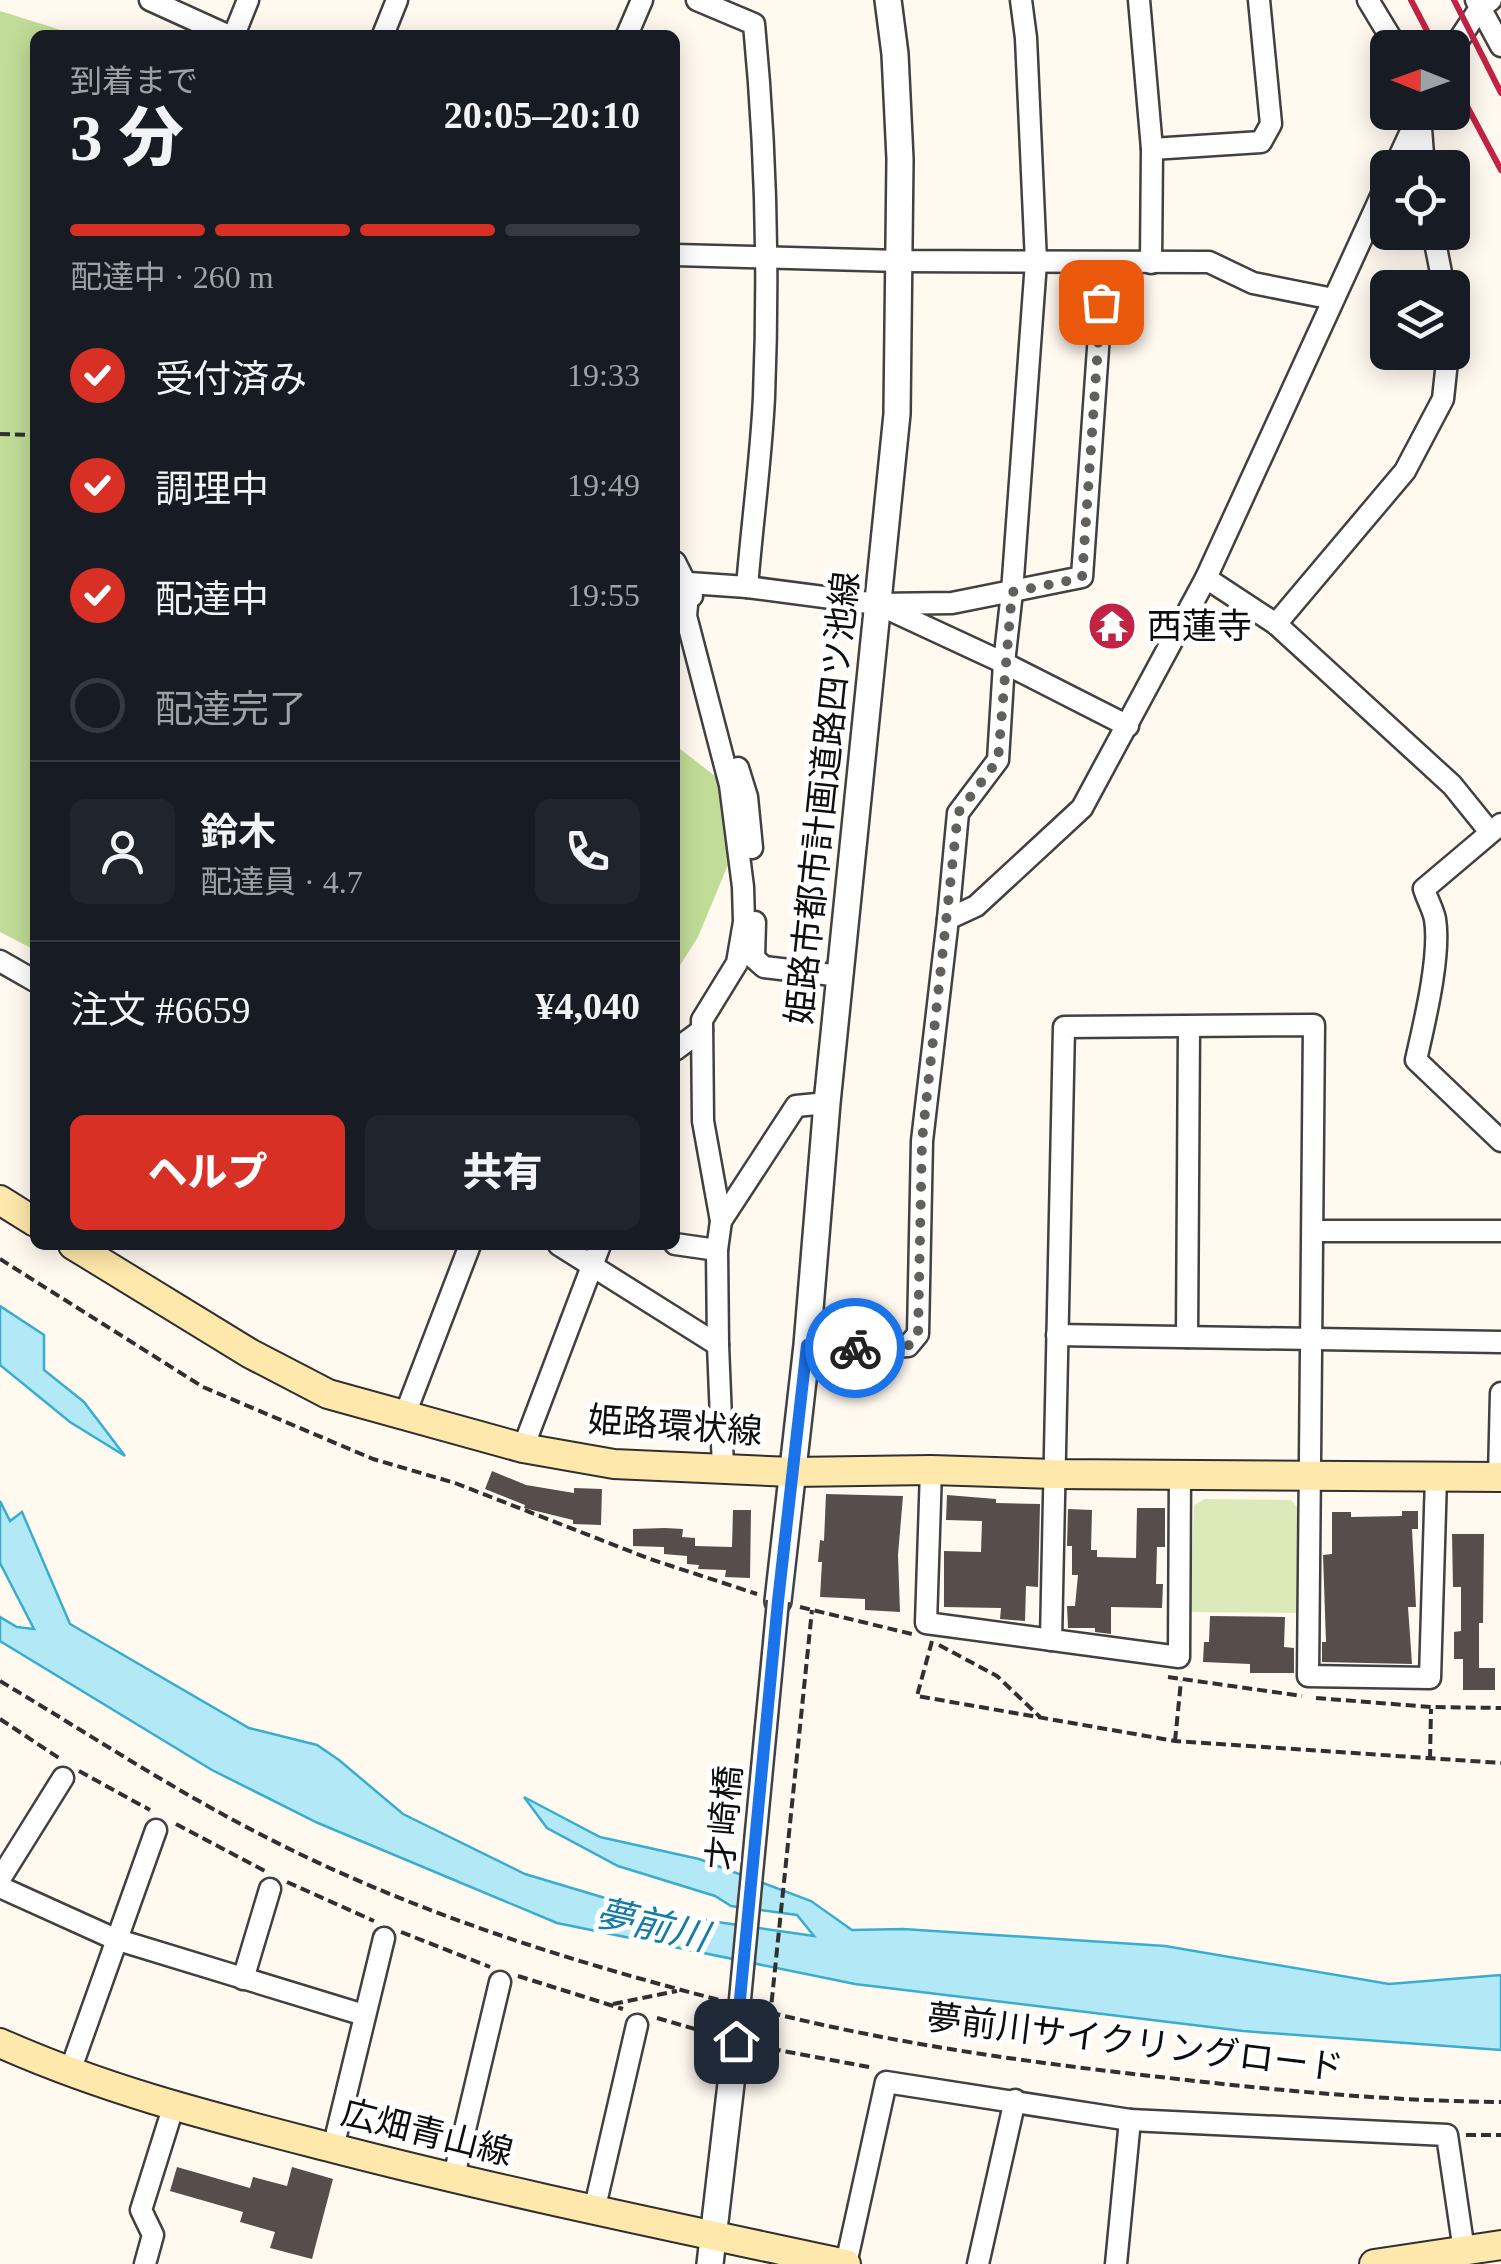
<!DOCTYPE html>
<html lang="ja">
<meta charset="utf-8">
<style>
body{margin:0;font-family:"Times New Roman","Noto Sans JP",serif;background:#20242c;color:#f1f3f6;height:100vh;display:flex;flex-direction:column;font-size:38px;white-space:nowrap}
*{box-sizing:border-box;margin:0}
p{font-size:32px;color:#9ea1a6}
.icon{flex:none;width:55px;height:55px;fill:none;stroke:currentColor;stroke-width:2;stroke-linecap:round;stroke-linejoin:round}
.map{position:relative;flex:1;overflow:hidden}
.details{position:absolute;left:30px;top:30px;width:650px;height:1220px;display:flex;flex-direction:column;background:#171b24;border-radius:15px;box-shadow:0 5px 25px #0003}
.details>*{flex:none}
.needle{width:65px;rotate:271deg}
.buttons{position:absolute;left:1370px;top:30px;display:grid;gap:20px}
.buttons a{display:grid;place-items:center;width:100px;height:100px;border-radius:15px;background:#171b24;box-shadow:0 5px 25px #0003;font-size:50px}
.pin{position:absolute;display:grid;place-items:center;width:85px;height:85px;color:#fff;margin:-42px;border-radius:20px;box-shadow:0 5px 15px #0006}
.courier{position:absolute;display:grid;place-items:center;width:100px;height:100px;margin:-50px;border:8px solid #1a73e8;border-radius:50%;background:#fff;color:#222;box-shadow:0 2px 12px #0007}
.overview em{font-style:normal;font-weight:800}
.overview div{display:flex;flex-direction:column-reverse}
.overview{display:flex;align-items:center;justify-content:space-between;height:170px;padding:0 40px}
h1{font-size:65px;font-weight:800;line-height:75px}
.bar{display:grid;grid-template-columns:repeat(4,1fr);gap:15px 10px;align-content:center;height:120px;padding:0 40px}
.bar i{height:12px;border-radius:8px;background:#363941}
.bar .current{background:#d93025}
.bar p{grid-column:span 4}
.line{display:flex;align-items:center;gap:25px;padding:0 40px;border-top:2px solid #363941}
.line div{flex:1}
.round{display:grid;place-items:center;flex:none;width:105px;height:105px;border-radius:15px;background:#20242c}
ol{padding:0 40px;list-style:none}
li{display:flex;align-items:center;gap:30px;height:110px}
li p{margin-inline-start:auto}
li .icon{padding:10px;border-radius:50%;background:#d93025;color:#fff;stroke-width:4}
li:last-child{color:#9ea1a6}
li i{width:55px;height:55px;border:5px solid #363941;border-radius:50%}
.button{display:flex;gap:20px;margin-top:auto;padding:20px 40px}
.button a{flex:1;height:115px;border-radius:15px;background:#d93025;color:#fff;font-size:40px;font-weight:800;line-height:115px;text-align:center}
.button a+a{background:#20242c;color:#f1f3f6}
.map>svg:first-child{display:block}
.green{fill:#dbeab8}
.forest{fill:#c1dc97}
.water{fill:#b3e9f7;stroke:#39add0;stroke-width:2.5}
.building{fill:#574d4a}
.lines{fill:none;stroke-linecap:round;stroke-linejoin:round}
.minor-casing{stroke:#414141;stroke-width:25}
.tertiary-casing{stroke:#414141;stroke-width:30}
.secondary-casing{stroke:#303030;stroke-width:32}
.path{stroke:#303030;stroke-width:4;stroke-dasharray:10 5;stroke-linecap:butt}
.minor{stroke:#fff;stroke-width:20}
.tertiary{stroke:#fff;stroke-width:25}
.secondary{stroke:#ffe8ab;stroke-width:28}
.rail{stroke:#c22345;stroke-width:6}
.minor-bridge-casing{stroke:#414141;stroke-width:25;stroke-linecap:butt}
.path-bridge{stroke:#303030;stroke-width:4;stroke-dasharray:10 5;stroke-linecap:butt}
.minor-bridge{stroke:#fff;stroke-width:20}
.done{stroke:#62605d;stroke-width:10;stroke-dasharray:0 18}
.route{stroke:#1a73e8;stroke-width:12}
.labels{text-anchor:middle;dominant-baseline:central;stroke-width:10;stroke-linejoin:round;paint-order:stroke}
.poi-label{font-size:35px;fill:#0e0e0e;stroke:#fff;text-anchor:start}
.street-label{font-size:35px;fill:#0e0e0e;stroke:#fff}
.water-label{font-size:38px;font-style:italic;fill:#147da3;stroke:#fff}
</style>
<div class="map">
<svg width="1501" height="2264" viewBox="0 0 1501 2264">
<rect width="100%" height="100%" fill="#fff9f0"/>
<polygon class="green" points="1205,1499 1291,1500 1298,1508 1298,1613 1190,1612 1194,1505"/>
<g class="forest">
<polygon points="0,11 77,35 35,35 35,950 0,932"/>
<polygon points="675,745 724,783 732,855 698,937 675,973"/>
</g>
<g class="water">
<polygon points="0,1306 44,1335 44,1370 84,1402 125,1456 70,1422 0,1365"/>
<polygon points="0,1501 10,1521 22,1512 70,1624 249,1728 317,1745 339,1760 403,1814 525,1874 655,1913 814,1936 797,1915 731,1906 715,1896 618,1866 547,1828 524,1797 600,1837 699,1859 811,1901 852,1930 903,1929 1165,1946 1389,1984 1501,1975 1501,2050 1243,2031 855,1984 557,1923 318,1823 212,1770 0,1641 0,1617 17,1627 34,1629 0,1563"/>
</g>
<g class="building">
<polygon points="492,1471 526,1485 574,1493 574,1488 602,1489 601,1525 573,1524 573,1520 524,1508 525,1505 485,1489"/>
<polygon points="826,1494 903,1496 898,1555 900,1612 865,1610 865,1599 820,1597 822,1562 818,1562 820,1540 824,1541"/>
<polygon points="947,1495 996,1499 996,1503 1040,1504 1038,1587 1026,1586 1025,1621 1000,1619 1001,1608 944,1607 944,1551 981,1552 982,1521 946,1520"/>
<polygon points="1137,1508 1165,1508 1165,1547 1157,1547 1156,1584 1163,1584 1162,1608 1111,1607 1111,1634 1095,1632 1095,1628 1068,1628 1067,1606 1075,1606 1078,1575 1072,1575 1072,1546 1067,1546 1068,1509 1092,1510 1091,1550 1097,1550 1097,1557 1136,1558"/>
<polygon points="733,1510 751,1510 750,1578 725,1577 726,1570 698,1569 699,1565 687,1564 687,1556 664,1554 664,1547 633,1546 633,1529 665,1528 683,1529 682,1537 695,1538 695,1546 732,1547"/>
<polygon points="1402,1511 1418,1511 1418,1529 1412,1529 1416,1607 1408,1607 1412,1664 1322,1662 1322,1642 1326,1642 1323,1555 1332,1554 1332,1512 1351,1512 1351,1517 1402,1516"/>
<polygon points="1452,1534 1484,1534 1483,1623 1479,1623 1479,1668 1495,1668 1495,1690 1463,1690 1463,1659 1454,1659 1454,1632 1461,1631 1461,1587 1453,1587"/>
<polygon points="1210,1616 1285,1617 1284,1647 1294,1648 1294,1673 1250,1673 1250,1664 1203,1662 1204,1642 1209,1642"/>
<polygon points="177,2167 250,2188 253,2177 287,2186 292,2167 333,2179 312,2259 270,2248 275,2232 240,2222 243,2212 170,2191"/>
</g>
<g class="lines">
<g class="minor-casing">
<g id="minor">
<polyline points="150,0 227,35"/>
<path d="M697,0L754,24C766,148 769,272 764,397C761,460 752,524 747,587"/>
<polyline points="1139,0 1152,149 1151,263"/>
<polyline points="1368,0 1397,48"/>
<polyline points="1476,0 1501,46"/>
<polyline points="234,35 248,0"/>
<polyline points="383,35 397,0"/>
<polyline points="627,35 642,0"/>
<polyline points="1452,50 1480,8 1491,0"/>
<polyline points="1420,115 1424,168"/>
<polyline points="1152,149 1261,142 1271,124 1259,0"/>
<polyline points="1394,168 1420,112"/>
<polyline points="1433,232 1444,288"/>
<polyline points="675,255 900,261 1209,262 1253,283 1333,299"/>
<polyline points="675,562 692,596"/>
<polyline points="1206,578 1276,624 1452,785 1490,832"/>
<polyline points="689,583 686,616 730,785 743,887 744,922 737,963 702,1020 703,1121 721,1221"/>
<polyline points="689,583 747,587 877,604 1004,663 1128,726"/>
<polyline points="877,604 952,603 1082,577 1104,263"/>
<polyline points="1276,624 1405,471 1443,399 1448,352"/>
<polyline points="738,768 747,797 752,848"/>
<path d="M1501,824L1424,889C1427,899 1433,909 1435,919C1441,956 1424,1024 1416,1060L1501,1141"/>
<polyline points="948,919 958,813 998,760 1004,663 1012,592 1036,262 1026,38 1021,0"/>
<polyline points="755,922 754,958 764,967 841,976"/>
<polyline points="0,961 35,981"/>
<polyline points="675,1050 702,1030"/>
<polyline points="1313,1231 1501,1231"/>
<polyline points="675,1244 717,1250"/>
<polyline points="559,1245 718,1345"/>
<polyline points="1057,1335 1501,1342"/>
<polyline points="1187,1337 1189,1027"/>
<polyline points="807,1345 863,1349 908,1346 918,1334 922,1141 948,919 976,906 1082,808 1206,578 1388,181"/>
<polyline points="404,1417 470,1245"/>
<polyline points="523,1448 600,1245"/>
<polyline points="723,1468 718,1345 717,1250 721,1221 796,1106 827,1103"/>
<polyline points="931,1470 926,1623 1179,1657 1180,1473"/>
<polyline points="1499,1477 1501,1393"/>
<polyline points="1051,1640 1064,1027 1314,1025 1308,1676 1430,1678 1436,1477"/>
<polyline points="0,1879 63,1778"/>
<polyline points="0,1887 115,1939 364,2015"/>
<polyline points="243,1979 270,1889"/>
<polyline points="69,2074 156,1830"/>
<polyline points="333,2148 384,1938"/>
<polyline points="453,2180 500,1982"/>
<polyline points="594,2211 637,2025"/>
<polyline points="145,2264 153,2235 141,2210 173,2108"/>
<polyline points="846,2264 886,2082 1130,2120 1447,2135 1464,2251"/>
<polyline points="978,2264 1015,2100"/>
<polyline points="1116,2264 1130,2120"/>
</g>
</g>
<g class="tertiary-casing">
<g id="tertiary">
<polyline points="778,1601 807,1345 827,1103 897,414 900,159 895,54 888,0"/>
<polyline points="710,2264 736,2041"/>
</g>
</g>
<g class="secondary-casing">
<g id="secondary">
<polyline points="0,1200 35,1222"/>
<polyline points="73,1245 251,1354 328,1394 523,1448 614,1464 792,1472 931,1470 1054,1474 1501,1477"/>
<path d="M0,2043C110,2092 217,2118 333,2148C503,2192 674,2227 846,2264"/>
<polyline points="1374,2264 1501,2245"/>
</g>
</g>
<g class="path">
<polyline points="0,434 31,435 35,438"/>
<polyline points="0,1259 203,1387 373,1459 455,1483 650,1559 757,1594"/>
<polyline points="800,1607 912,1634"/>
<polyline points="932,1641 917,1696 1175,1741 1501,1763"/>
<polyline points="939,1645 997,1676 1040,1717"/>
<polyline points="1168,1677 1302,1696"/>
<path d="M0,1681C84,1731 167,1786 254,1831C403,1909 561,1959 723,2001"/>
<polyline points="1316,1698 1431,1707 1501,1708"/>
<polyline points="0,1719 59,1758"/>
<polyline points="1175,1741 1181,1681"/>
<polyline points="1430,1759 1431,1709"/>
<polyline points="79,1771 150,1810"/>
<polyline points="176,1824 265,1871"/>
<polyline points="287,1882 374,1921"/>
<polyline points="401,1932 490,1967"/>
<polyline points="518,1976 623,2009"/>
<polyline points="613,2004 677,1991"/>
<path d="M756,2009C888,2043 1025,2062 1160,2077C1273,2090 1387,2101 1501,2102"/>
<polyline points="657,2018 712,2034 713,2041"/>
<polyline points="756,2046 874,2068"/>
<polyline points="1466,2135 1501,2135"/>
</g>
<use href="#minor" class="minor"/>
<use href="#tertiary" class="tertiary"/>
<use href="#secondary" class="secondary"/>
<g class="rail">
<polyline points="1411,0 1436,48"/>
<polyline points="1454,0 1501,93"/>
<polyline points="1452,78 1501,170"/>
</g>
<g class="minor-bridge-casing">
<polyline id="minor-bridge" points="736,2041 778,1601"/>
</g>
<polyline class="path-bridge" points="767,2047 812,1610"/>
<use href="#minor-bridge" class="minor-bridge"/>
</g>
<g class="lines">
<polyline class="done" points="855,1348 908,1346 918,1334 922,1140 958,813 998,760 1012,592 1082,578 1101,302"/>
<polyline class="route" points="736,2041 778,1601 807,1345 855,1348"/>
</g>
<defs>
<g id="temple-disc" transform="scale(2.5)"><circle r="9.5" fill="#c22345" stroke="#fff"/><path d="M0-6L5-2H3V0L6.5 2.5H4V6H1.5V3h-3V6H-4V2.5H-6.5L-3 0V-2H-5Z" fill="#fff"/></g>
</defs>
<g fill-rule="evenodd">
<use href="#temple-disc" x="1112" y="626"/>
</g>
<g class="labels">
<g class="poi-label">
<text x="1147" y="626">西蓮寺</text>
</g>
<g class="street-label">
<text transform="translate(823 798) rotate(-84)">姫路市都市計画道路四ツ池線</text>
<text transform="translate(675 1426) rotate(4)">姫路環状線</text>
<text transform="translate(725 1818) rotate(-85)">才崎橋</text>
<text transform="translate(1135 2043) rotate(7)">夢前川サイクリングロード</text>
<text transform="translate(427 2133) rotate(14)">広畑青山線</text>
</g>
<g class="water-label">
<text transform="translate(652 1925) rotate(13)">夢前川</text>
</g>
</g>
</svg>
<div class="buttons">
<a><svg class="needle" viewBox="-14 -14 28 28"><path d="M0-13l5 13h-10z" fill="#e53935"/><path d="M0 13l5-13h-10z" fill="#9ea1a6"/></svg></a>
<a><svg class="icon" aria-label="locate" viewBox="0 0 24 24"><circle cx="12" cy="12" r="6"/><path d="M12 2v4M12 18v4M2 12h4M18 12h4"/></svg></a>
<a><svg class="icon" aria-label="layers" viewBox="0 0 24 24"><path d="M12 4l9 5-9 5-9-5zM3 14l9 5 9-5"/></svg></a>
</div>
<div class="pin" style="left:1101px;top:302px;background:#ea580c"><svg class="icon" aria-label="bag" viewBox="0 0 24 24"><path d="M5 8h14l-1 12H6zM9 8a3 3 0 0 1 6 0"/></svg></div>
<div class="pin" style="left:736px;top:2041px;background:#1f2937"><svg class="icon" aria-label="home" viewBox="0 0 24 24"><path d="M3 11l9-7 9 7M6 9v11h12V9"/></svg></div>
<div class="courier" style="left:855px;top:1348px"><svg class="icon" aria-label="bike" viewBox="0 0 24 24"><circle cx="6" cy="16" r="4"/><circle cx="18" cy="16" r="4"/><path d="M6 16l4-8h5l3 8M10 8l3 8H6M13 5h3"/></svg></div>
<section class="details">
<div class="overview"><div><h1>3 分</h1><p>到着まで</p></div><em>20:05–20:10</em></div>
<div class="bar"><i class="current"></i><i class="current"></i><i class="current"></i><i></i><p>配達中 · 260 m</p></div>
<ol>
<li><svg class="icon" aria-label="check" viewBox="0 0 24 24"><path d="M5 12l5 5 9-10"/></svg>受付済み<p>19:33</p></li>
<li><svg class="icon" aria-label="check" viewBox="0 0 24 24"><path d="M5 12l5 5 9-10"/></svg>調理中<p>19:49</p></li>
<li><svg class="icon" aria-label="check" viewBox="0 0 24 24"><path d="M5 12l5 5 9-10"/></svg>配達中<p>19:55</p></li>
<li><i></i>配達完了</li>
</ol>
<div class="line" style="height:180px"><a class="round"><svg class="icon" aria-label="person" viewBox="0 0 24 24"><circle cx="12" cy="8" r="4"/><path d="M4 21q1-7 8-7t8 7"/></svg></a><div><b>鈴木</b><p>配達員 · 4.7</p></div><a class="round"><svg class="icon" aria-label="phone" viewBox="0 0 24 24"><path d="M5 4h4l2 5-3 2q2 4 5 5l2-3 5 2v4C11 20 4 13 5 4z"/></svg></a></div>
<div class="line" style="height:130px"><div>注文 #6659</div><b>¥4,040</b></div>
<div class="button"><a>ヘルプ</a><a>共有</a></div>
</section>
</div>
